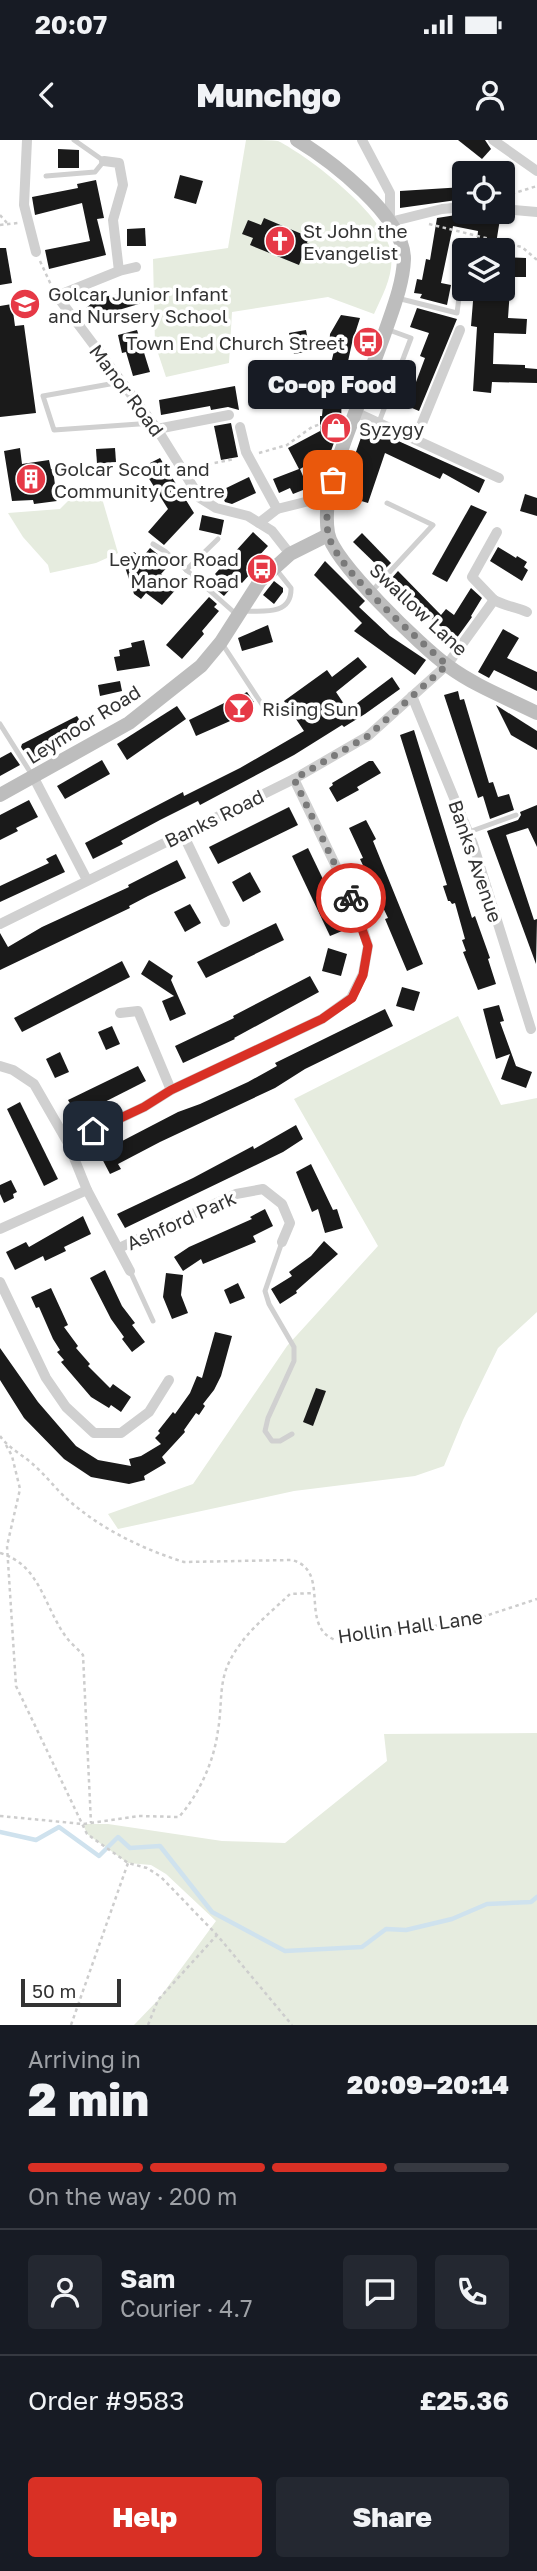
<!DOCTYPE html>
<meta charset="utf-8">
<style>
body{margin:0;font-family:"Golos Text",sans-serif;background:#242831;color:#f1f3f6;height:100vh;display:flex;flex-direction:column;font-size:26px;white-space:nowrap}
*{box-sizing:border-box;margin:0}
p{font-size:23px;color:#9ea1a6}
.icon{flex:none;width:38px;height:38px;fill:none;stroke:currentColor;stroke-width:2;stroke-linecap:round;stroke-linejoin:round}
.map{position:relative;height:1885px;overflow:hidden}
.side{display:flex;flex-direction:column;background:#171b24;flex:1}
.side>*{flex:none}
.buttons{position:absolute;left:452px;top:21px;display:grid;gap:14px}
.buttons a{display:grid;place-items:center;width:63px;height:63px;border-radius:7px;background:#171b24;box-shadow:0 2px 5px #0004;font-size:35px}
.scale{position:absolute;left:21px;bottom:18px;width:100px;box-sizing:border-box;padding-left:7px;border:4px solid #333;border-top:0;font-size:19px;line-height:24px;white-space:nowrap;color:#333;-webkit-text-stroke:5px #fff;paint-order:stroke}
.pin{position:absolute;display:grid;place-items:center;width:60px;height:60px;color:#fff;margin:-30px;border-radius:14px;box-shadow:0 4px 10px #0006}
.courier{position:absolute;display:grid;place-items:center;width:70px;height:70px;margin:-35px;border:5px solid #d93025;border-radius:50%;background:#fff;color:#222;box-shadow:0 2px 9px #0007}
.bubble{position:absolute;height:49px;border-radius:7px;background:#171b24;box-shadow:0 2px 5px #0004;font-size:23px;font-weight:800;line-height:49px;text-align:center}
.summary em{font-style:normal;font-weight:800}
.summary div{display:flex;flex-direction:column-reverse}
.summary{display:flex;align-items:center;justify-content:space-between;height:119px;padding:0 28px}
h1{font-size:46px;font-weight:800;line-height:52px}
.bar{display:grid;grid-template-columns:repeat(4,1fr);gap:10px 7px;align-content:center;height:84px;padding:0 28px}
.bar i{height:9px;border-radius:5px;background:#363941}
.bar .active{background:#d93025}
.bar p{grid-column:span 4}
.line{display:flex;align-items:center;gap:18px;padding:0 28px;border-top:2px solid #363941}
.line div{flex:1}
.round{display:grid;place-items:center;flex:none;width:74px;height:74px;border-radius:7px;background:#242831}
.action{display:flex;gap:14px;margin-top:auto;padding:14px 28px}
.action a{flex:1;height:80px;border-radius:7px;background:#d93025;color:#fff;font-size:28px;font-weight:800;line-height:80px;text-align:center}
.action a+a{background:#242831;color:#f1f3f6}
.status{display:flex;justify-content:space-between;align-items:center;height:49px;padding:0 35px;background:#171b24;direction:ltr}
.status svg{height:19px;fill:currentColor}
header{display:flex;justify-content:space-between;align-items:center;height:91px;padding:0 28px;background:#171b24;font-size:32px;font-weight:800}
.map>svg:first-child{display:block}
.green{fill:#e6ecdf}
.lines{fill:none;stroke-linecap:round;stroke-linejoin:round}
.stream{stroke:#cfe2ee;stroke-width:4.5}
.building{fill:#1a1a1a}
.path{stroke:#cdcdcd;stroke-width:2.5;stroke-dasharray:3.5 3.5;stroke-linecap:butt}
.lane{stroke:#d0d0d0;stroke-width:5}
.street{stroke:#d0d0d0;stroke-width:10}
.secondary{stroke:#bdbdbd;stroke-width:14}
.done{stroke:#7a7a7a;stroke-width:7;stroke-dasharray:0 12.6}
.route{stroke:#d93025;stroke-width:9}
.labels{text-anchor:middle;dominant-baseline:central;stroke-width:7;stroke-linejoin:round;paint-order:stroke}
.poi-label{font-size:19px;fill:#333;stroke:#fff;text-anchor:start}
.street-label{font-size:19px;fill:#333;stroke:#fff}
</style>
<div class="status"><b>20:07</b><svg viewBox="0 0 49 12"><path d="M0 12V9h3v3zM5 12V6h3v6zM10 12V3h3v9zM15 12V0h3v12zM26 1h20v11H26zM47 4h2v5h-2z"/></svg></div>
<header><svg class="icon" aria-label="back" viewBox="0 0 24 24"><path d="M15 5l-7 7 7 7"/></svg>Munchgo<svg class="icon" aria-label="person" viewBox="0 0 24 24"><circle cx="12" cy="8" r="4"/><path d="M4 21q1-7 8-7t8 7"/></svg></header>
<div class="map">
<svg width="537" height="1885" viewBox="0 0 537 1885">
<rect width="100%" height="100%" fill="#fff"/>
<g class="green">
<path d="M246,0C255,0 269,0 278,1C310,17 386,76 391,113C394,135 383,154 374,174L328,157L232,172L229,223L166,237L155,204L153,119L228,108Z"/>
<polygon points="101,355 118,413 96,423 50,433 48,425 23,397 8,373 60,369 68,361"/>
<polygon points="458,876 501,965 537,958 537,1172 498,1208 463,1280 444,1326 415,1336 294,1351 118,1389 108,1374 193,1344 287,1206 378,1106 294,959"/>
<polygon points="537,1593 537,1885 134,1885 158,1860 216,1781 166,1734 151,1725 128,1723 87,1694 83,1684 108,1684 222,1701 285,1703 387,1621 384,1594"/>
</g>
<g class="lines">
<polyline class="stream" points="0,1692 36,1700 59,1687 99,1716 118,1697 130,1708 160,1706 212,1772 285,1811 362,1807 386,1789 406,1790 452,1779 487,1764 531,1762 537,1757"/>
</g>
<g class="building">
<polygon points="458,0 485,0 491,9 482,19"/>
<polygon points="58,9 79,10 79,28 58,28"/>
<polygon points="180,35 203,41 196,64 174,58"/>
<polygon points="96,40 104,78 97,79 106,115 49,129 45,110 90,101 82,63 35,75 32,57 78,48 77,44"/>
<polygon points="464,47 464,59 400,68 400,51"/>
<polygon points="469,73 500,79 495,110 476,110 478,91 453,86 441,143 451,145 447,165 420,158 422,154 414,153 417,139 422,140 426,119 430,120 437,78"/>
<polygon points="264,78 309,97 307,103 322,109 317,121 303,115 299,125 250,105 253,98 242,94 248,80 261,85"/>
<polygon points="145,88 146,106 127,106 127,89"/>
<polygon points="0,108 6,108 12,143 0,145"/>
<polygon points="502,117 526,118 526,137 502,137"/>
<polygon points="138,148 142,163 112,172 97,181 86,168 97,159"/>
<polygon points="474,149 510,149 508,178 527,179 526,194 494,193 493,224 525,225 525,228 537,229 537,243 492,242 491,253 473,251 477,187 471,186"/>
<polygon points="12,164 15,186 24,185 36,273 0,277 0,166"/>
<polygon points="417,168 457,179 419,271 407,266 425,218 420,216 429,193 410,187"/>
<polygon points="341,175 360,178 352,203 342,249 341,283 331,311 300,329 308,348 293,354 290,348 279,353 273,339 299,329 288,308 320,291 320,276 322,276 326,235 328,236 334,211 329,210 330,194"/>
<polygon points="137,190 150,232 133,236 126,212 122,213 118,195"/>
<polygon points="306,190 310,211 294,214 289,193"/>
<polygon points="235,246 239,270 228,267 211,270 210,266 161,275 159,260"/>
<polygon points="231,283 238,317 221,320 214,286"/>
<polygon points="365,286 485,340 479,353 443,333 440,339 385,313 368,363 341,355"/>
<polygon points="20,308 22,324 49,320 51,329 53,329 57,361 34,364 33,360 12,361 4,311"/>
<polygon points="115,308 116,322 97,324 96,309"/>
<polygon points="160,318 194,373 164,405 148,392 168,369 143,329 149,326 148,324"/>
<polygon points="249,337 256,353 232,364 225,362 220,351"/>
<polygon points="525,354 537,358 537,376 520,371"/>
<polygon points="471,365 487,372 447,442 432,434"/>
<polygon points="202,375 224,380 221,395 199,390"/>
<polygon points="253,392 268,406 246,430 250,434 242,443 238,440 224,456 212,446 219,438 215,434"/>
<polygon points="362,393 391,423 383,431 353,402"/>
<polygon points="498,407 516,418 517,416 527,422 524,427 528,430 522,441 490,421"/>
<polygon points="150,408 170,424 161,434 178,447 162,465 146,453 141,459 134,454 124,424 134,412 142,418"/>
<polygon points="325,421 365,461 359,467 390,496 426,520 415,535 354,491 362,483 314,435"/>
<polygon points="398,431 441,475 446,469 454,475 471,448 482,458 471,476 472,477 456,499 429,477 424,481 393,449 397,445 391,439"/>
<polygon points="274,441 283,448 283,452 274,464 263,455"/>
<polygon points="209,457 217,464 214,467 219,471 202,491 204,494 182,519 166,505"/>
<polygon points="268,485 273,502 242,511 238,498"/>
<polygon points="503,489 519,498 507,518 537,532 537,551 494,530 489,538 478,532"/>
<polygon points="144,500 150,526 117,531 114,517 120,516 119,510 132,507 131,503"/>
<polygon points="358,517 367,527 336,552 348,570 392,537 400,549 365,574 344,587 342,585 294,615 200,665 198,661 160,680 121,701 123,704 93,719 85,703 183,652 184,656 240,628 304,591 284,561 327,530 332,537"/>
<polygon points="120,541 122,551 100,556 98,545"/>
<polygon points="458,551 460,560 464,559 489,643 493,642 498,657 509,654 514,670 490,679 483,656 478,658 444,555"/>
<polygon points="247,552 254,562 250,564 253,571 196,596 189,580"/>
<polygon points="496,565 537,591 537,610 511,595"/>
<polygon points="177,566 186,579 127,620 117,604"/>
<polygon points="77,576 85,589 29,620 21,607 22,604"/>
<polygon points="414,590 472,778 475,776 490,818 488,819 496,844 478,850 463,812 466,811 462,800 465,799 455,763 452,764 450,761 448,761 443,746 447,745 400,595"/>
<polygon points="11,612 20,625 0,636 0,618"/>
<polygon points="102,620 110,634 65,659 57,646"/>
<polygon points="369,621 373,621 381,633 357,647 359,650 337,662 329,648 333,645 332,643"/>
<polygon points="29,660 38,677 16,688 18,691 0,700 0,675"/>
<polygon points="537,665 537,707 528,688 506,695 534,780 537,779 536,824 487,691 518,680 521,675 520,672"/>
<polygon points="289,667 298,685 218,724 209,707"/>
<polygon points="366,680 376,699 373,701 423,824 407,831 385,779 388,778 360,719 363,718 349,688"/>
<polygon points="308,708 347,789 330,796 292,716"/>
<polygon points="56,714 65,732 0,762 0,746 49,723 46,719"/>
<polygon points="177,720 186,738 148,756 129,766 130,768 0,830 0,793 8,807 42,787 129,747 128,745"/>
<polygon points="250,732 261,752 243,762 232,742"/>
<polygon points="190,764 201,783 185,792 174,772"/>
<polygon points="276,783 284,800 206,838 197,822"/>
<polygon points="328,808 347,814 341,836 322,831"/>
<polygon points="149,820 173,836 171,840 186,874 170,881 162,861 174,856 141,834"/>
<polygon points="122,821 130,837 22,892 14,878"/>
<polygon points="310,836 319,852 234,898 235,899 183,923 175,906 234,878 233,876"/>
<polygon points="402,847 420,852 414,871 396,866"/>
<polygon points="499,865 504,881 500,882 516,926 532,932 526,948 501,939 510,914 496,919 483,869"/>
<polygon points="385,869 393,886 305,929 275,948 160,1002 118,1024 121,1029 110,1034 99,1013 178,972 200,964 248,942 277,926 275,923"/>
<polygon points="112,886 120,904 106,910 98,892"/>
<polygon points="60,912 69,932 55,938 46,919"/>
<polygon points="138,926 146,941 77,976 68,960"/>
<polygon points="20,962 58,1039 44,1046 7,969"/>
<polygon points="296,985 303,999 283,1012 125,1088 117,1074 193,1038 253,1006 254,1009"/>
<polygon points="311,1024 333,1070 337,1069 343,1088 325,1093 318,1069 312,1072 296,1032"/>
<polygon points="11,1040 17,1052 13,1054 14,1058 4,1063 0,1054 0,1045"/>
<polygon points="265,1069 273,1086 253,1096 256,1102 203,1124 201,1119 183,1131 174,1117 189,1107 252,1079 250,1077"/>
<polygon points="83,1076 91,1094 64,1107 66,1111 45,1121 43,1116 15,1130 6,1112 26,1102 29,1107"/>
<polygon points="324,1101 338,1114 296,1151 297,1153 280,1164 271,1149 292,1136 289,1132 311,1116"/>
<polygon points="105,1130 122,1166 135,1183 132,1185 145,1202 132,1212 122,1199 124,1197 111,1179 90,1138"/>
<polygon points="166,1133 183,1135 181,1155 188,1173 172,1179 163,1157"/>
<polygon points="238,1143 245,1158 230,1164 224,1150"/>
<polygon points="51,1148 68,1185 64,1187 78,1206 76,1208 90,1224 88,1226 110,1248 113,1244 131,1257 121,1272 111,1265 109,1268 91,1257 61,1222 64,1220 57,1212 60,1210 53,1199 39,1167 36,1168 31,1157"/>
<polygon points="215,1192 232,1196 221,1236 214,1250 203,1264 205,1266 199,1275 196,1273 184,1290 185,1292 162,1317 166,1323 144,1336 145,1340 129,1344 91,1337 64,1319 24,1278 0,1240 0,1208 38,1262 76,1306 98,1320 131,1326 129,1319 141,1316 161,1304 155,1298 160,1293 158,1291 173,1272 175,1274 190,1253 197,1236 202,1238"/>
<polygon points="316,1248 326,1251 313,1286 303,1282"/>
</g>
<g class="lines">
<g class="path">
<polyline points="505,56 537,46"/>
<polyline points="0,75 7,83"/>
<polyline points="429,84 522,107 537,120"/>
<polyline points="0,85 18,83"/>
<polyline points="40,121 52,147"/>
<polyline points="259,313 287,305 312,287 321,284 330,300"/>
<polyline points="194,327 235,319"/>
<path d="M0,1296C9,1309 25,1316 36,1327C47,1337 56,1349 66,1358C99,1388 142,1409 184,1422L292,1420C332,1431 298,1485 335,1500L470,1481L537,1459"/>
<polyline points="6,1305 12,1316 20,1349 7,1406 16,1546 87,1694 128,1723 147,1728 161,1737 217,1795 292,1885"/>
<path d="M0,1413C39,1424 44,1465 64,1494C69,1502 77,1508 83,1515L91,1683"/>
<path d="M0,1676L83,1684L139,1676L179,1677C199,1654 214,1622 218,1590C222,1569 219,1547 227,1527C239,1497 268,1475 290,1454L314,1453"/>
<polyline points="71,1885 128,1723"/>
<polyline points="148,1885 158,1860 217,1795"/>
</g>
<g class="lane">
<polyline points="46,36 95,32 104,21 74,0"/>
<polyline points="397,158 457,173 464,119"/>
<polyline points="121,242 43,256 54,290 153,283"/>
<polyline points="379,282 411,198 389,190"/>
<polyline points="153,404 166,412 236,474"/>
<polyline points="186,430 218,399"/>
<polyline points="372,451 433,385 387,363"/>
<path d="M243,471C262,471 292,476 291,448L275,428"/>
<polyline points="223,505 263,566"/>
<polyline points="0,584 32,635"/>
<polyline points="469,692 516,675"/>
<polyline points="282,1102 265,1151 269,1164 294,1207 294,1221 268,1278 265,1291 272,1301 280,1301 292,1294"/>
<polyline points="130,1131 153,1181"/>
</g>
<g class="street">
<polyline points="27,0 24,65 36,112"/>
<polyline points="362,0 390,53 390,82 442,69 464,67"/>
<polyline points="493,0 537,31"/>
<polyline points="104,21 119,23 123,45 113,80 119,131"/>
<polyline points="502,69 537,72"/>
<polyline points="136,127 119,131 57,156 157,289 200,358 216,368 248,376 272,391 290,414"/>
<polyline points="355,272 499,338"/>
<polyline points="240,287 246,312 277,369"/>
<polyline points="157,289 229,275"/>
<polyline points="416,298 460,190"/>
<polyline points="259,383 277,369 313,360"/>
<polyline points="494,460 472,437 497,392"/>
<polyline points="412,556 473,704 531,889"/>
<polyline points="34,638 87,740"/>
<polyline points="183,694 225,782"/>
<path d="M0,784L294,639L368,596L447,525L494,460C505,466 516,467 527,472"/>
<polyline points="120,873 138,871 171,950"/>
<polyline points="0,926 13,930 34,944 68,1003"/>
<polyline points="0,1089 87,1050"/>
<polyline points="119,1108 236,1054 263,1049 282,1064 290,1083 282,1102"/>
<polyline points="130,1131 87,1050 68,1003 144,967 171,950 322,879 351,858 363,834 368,806 357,770 294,639"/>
<polyline points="0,1142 46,1238 66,1267 94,1293 121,1293 149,1272 169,1240"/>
</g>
<g class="secondary">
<path d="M297,0C330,20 404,76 404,119C403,145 392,171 384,195C371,230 358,265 345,300C335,328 323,363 328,393C333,422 422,507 448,526C475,546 507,558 537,573"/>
<polyline points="0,655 129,583 201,526 221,502 260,441 290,414 328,395"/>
</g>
</g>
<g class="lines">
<path class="done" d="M333,340C329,357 325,375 328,393C334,428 419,499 447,525L368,596L294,639L351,758"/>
<polyline class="route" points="93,991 144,967 171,950 322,879 352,858 363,835 368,806 351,758"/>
</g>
<defs>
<g id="church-disc" transform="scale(1.575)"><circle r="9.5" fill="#e63946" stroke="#fff"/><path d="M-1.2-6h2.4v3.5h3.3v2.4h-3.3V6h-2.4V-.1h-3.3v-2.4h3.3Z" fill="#fff"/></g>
<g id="school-disc" transform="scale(1.575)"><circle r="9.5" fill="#e63946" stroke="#fff"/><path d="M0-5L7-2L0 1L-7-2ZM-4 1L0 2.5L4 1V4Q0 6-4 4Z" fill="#fff"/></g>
<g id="bus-disc" transform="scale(1.575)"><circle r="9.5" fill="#e63946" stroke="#fff"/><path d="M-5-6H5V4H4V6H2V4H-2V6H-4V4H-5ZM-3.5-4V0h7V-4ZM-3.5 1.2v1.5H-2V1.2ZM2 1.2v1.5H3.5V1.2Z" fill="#fff"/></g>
<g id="shop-disc" transform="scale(1.575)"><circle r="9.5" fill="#e63946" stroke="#fff"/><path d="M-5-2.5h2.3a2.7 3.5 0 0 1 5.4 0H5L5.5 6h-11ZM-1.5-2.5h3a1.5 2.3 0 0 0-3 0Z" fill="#fff"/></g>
<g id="building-disc" transform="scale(1.575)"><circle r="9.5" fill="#e63946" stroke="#fff"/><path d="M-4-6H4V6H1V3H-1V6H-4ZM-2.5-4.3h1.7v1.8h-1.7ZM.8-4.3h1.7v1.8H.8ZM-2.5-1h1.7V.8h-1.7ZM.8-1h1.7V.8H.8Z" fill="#fff"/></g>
<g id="bar-disc" transform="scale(1.575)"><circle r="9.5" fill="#e63946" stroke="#fff"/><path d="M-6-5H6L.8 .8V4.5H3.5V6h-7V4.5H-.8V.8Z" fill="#fff"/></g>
</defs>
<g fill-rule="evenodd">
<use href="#church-disc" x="280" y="101"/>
<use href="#school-disc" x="25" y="164"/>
<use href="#bus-disc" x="368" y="202"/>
<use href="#shop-disc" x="336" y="288"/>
<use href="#building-disc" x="31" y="339"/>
<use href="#bus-disc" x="262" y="429"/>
<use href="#bar-disc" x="239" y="568"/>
</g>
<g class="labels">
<g class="poi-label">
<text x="303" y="90">St John the<tspan x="303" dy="22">Evangelist</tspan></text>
<text x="48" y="153">Golcar Junior Infant<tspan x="48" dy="22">and Nursery School</tspan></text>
<text x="345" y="202" text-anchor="end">Town End Church Street</text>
<text x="359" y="288">Syzygy</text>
<text x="54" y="328">Golcar Scout and<tspan x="54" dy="22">Community Centre</tspan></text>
<text x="239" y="418" text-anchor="end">Leymoor Road<tspan x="239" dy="22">Manor Road</tspan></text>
<text x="262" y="568">Rising Sun</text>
</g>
<g class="street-label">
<text transform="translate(127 250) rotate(53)">Manor Road</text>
<text transform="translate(419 469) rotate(43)">Swallow Lane</text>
<text transform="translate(83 584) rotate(-32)">Leymoor Road</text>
<text transform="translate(214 678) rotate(-26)">Banks Road</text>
<text transform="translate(476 721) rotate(71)">Banks Avenue</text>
<text transform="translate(181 1080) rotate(-24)">Ashford Park</text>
<text transform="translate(410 1486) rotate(-8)">Hollin Hall Lane</text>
</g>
</g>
</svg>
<div class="buttons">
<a><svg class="icon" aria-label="locate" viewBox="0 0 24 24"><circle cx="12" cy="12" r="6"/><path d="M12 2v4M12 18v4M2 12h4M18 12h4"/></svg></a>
<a><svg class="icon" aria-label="layers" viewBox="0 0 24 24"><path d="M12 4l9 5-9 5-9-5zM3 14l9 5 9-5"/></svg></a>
</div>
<div class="scale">50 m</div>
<div class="pin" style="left:333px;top:340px;background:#ea580c"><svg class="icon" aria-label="bag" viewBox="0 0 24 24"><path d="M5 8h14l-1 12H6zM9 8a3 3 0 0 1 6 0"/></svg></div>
<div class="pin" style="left:93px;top:991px;background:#1f2937"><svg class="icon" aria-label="home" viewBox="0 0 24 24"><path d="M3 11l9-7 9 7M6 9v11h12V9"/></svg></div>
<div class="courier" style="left:351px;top:758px"><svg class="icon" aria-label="bike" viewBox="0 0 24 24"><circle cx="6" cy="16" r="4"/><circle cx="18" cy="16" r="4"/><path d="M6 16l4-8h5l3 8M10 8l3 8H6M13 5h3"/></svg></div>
<div class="bubble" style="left:248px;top:220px;width:168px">Co-op Food</div>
</div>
<section class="side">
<div class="summary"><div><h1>2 min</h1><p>Arriving in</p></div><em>20:09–20:14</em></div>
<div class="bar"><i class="active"></i><i class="active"></i><i class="active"></i><i></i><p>On the way · 200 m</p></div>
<div class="line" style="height:126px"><a class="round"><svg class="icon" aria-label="person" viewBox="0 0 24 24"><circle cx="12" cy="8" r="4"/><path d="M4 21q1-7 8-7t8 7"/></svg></a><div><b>Sam</b><p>Courier · 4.7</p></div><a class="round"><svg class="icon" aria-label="chat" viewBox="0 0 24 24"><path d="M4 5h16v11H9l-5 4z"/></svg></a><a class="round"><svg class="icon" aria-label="phone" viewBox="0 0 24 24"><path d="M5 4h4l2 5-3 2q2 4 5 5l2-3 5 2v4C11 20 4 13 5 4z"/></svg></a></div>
<div class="line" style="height:91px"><div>Order #9583</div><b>£25.36</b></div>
<div class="action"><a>Help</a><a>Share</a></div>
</section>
